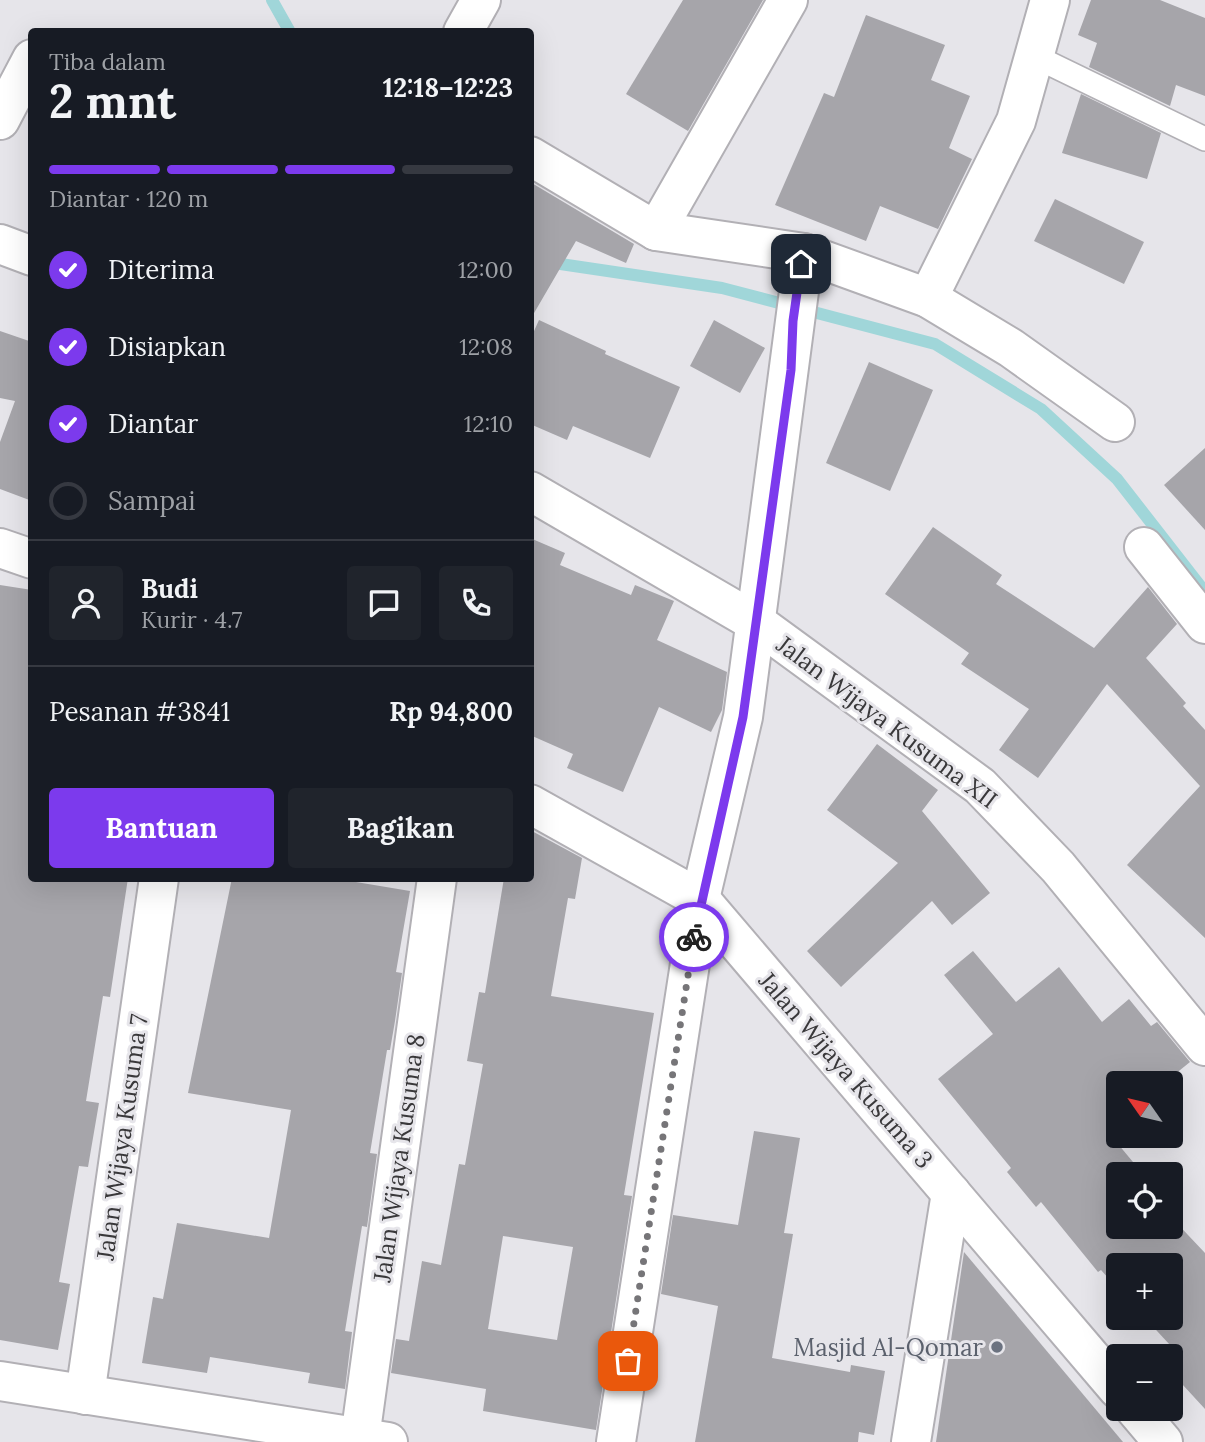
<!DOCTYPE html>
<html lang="id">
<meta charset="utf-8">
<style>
body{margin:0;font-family:Lora,serif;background:#20242c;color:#f1f3f6;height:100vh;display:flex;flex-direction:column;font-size:26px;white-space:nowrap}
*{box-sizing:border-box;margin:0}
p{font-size:23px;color:#9ea1a6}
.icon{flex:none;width:38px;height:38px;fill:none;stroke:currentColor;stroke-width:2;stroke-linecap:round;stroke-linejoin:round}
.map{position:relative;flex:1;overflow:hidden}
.panel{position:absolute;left:28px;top:28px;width:506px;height:854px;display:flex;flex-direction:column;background:#171b24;border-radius:7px;box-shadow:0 7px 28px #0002}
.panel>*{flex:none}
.needle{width:46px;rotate:304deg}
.controls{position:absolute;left:1106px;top:1071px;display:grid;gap:14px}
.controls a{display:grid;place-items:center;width:77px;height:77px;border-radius:7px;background:#171b24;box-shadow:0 7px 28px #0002;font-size:35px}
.pin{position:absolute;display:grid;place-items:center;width:60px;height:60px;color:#fff;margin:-30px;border-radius:14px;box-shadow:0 4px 10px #0006}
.courier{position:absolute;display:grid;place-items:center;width:70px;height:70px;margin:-35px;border:5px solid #7c3aed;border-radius:50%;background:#fff;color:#222;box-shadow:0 2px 9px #0007}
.head em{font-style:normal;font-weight:800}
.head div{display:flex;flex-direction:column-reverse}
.head{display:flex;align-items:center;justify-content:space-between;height:119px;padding:0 21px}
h1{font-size:46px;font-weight:800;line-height:52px}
.bar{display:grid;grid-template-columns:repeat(4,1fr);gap:10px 7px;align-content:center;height:84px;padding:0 21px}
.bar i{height:9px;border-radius:5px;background:#363941}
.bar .current{background:#7c3aed}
.bar p{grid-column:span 4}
.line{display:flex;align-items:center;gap:18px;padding:0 21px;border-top:2px solid #363941}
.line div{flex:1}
.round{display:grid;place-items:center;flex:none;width:74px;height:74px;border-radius:7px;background:#20242c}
ol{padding:0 21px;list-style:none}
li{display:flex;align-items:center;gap:21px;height:77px}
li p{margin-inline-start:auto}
li .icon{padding:7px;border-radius:50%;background:#7c3aed;color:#fff;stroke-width:4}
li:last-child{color:#9ea1a6}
li i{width:38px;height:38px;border:4px solid #363941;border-radius:50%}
.primary-button{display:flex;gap:14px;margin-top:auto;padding:14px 21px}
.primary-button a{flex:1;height:80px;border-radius:7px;background:#7c3aed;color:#fff;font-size:28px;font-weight:800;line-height:80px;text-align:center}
.primary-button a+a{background:#20242c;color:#f1f3f6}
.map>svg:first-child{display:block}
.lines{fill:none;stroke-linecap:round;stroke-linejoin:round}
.stream{stroke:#a0d6d9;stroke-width:12}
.building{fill:#a6a5aa;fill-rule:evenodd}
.service-casing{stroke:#b2b0b5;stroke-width:26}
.minor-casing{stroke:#b2b0b5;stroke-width:42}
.service{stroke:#fff;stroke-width:23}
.minor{stroke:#fff;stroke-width:38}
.done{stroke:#767578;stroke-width:7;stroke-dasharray:0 12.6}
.route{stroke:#7c3aed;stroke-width:9}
.worship-dot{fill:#6b7280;stroke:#e6e5ea;stroke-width:2.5}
.labels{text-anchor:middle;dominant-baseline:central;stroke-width:6;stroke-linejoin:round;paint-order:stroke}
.street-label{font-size:24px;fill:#39383a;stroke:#e6e5ea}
.worship-label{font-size:24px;fill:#5b616d;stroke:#e6e5ea;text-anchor:end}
</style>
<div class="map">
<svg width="1205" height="1442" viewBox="0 0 1205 1442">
<rect width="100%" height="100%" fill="#e6e5ea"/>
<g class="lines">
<g class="stream">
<polyline points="272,0 290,32"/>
<polyline points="547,262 722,288 935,344 1041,409 1117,479 1205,592"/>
</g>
</g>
<g class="building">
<polygon points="683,0 763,0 688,131 626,94"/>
<polygon points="1091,0 1160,0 1205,18 1205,96 1176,85 1170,106 1089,67 1097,43 1078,35"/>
<polygon points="866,15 945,45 931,80 970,96 949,148 972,159 938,229 880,206 866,241 775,205 824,93 834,97"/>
<polygon points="1081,94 1161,133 1147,179 1062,153"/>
<polygon points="530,182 634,244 626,263 576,241 530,320"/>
<polygon points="1055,199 1144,242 1124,284 1034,241"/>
<polygon points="539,320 606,351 605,354 680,387 650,458 573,426 567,440 530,424 530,340"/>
<polygon points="714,320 765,348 740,393 690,366"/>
<polygon points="0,331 32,342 32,501 0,489 0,442 15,401 0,398"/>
<polygon points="869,362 933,390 890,491 826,463"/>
<polygon points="1205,448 1205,530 1164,485"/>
<polygon points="933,527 1002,575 996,584 1094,648 1148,587 1177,624 1146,658 1186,703 1183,706 1205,730 1205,938 1127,865 1200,786 1107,684 1038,778 999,750 1029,709 961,664 969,653 885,594"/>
<polygon points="530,538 565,553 560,565 631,595 635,585 674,601 657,640 727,672 722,710 711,732 659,707 623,792 567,768 573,754 530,735"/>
<polygon points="0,585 32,590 32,878 128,878 110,997 103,996 86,1101 99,1103 88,1167 79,1166 59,1282 70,1284 58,1350 0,1340"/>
<polygon points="877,744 938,790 922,811 990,893 952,925 932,901 841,987 807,951 898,863 827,810"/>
<path d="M530,830L582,858L575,899L568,898L551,996L654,1013L624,1195L632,1196L596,1430L483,1411L486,1389L391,1373L396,1339L409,1341L422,1261L441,1265L459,1164L465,1165L483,1064L467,1061L479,992L485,993L504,878H530ZM503,1236L573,1247L557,1340L488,1329Z"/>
<polygon points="232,878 332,878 410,891 396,972 402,973 395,1021 390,1050 387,1050 370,1153 377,1154 367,1227 362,1226 345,1331 352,1332 345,1389 308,1383 310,1373 210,1357 207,1373 142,1363 153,1297 163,1299 177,1223 269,1238 291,1110 188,1093"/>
<polygon points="973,951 1016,1002 1059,967 1102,1022 1129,999 1151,1026 1157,1022 1190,1062 1164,1083 1118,1083 1118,1144 1143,1174 1118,1174 1118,1227 1171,1227 1171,1217 1205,1253 1205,1409 1171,1372 1171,1356 1158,1356 1170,1345 1145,1318 1171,1318 1171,1265 1118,1265 1118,1289 1101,1270 1098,1272 1041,1202 1036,1207 1007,1172 1011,1168 938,1079 993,1034 944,975"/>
<polygon points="754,1131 800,1138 784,1233 793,1234 772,1358 850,1372 851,1365 885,1371 874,1435 859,1432 858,1442 695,1442 718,1306 661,1294 673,1215 738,1225"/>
<polygon points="964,1252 1123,1442 936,1442"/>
</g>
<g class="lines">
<g class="service-casing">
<polyline id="service" points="1034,56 1205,139"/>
</g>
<g class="minor-casing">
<g id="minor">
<polyline points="463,32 481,0"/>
<polyline points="0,120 32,59"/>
<polyline points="530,156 656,231 788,0"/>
<polyline points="656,231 804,253"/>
<polyline points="0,244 32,256"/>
<polyline points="928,298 1016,121 1050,0"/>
<polyline points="530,491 757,623 980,786 1058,867 1205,1046"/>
<polyline points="1144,547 1205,624"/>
<polyline points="0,548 32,559"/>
<polyline points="530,804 700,899 1118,1389"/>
<polyline points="0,1381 388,1442"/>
<polyline points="85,1395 159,878"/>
<polyline points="1135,1409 1163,1442"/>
<polyline points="360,1438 437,878"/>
<polyline points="616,1442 700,899 743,717 804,253 928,298 1011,348 1115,422"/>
<polyline points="911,1442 951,1193"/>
</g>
</g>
<use href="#service" class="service"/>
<use href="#minor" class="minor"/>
</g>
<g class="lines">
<polyline class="done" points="628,1361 694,937"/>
<polyline class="route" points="694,937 743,717 791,370 793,321 801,264"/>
</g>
<circle class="worship-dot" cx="997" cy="1347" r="7"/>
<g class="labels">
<g class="street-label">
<text transform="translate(887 722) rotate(37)">Jalan Wijaya Kusuma XII</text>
<text transform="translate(846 1070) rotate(49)">Jalan Wijaya Kusuma 3</text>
<text transform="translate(122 1137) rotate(-82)">Jalan Wijaya Kusuma 7</text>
<text transform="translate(399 1158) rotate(-82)">Jalan Wijaya Kusuma 8</text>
</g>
<g class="worship-label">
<text x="983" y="1347">Masjid Al-Qomar</text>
</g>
</g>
</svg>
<div class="controls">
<a><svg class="needle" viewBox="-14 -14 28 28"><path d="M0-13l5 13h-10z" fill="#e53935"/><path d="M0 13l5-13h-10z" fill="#9ea1a6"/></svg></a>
<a><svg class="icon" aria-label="locate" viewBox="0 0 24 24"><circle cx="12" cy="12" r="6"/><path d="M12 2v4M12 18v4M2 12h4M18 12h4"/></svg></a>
<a>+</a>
<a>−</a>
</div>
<div class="pin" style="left:628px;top:1361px;background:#ea580c"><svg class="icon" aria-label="bag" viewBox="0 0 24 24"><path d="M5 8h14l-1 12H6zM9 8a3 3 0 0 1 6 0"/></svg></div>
<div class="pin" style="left:801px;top:264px;background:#1f2937"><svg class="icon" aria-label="home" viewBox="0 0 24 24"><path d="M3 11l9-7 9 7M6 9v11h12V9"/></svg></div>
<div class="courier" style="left:694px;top:937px"><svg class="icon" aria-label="bike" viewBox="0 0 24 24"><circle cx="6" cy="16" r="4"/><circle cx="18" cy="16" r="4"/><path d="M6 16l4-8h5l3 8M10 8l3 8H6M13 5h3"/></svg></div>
<section class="panel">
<div class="head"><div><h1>2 mnt</h1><p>Tiba dalam</p></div><em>12:18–12:23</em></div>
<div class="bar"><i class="current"></i><i class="current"></i><i class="current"></i><i></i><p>Diantar · 120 m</p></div>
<ol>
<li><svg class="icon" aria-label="check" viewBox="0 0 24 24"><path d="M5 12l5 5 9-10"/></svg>Diterima<p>12:00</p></li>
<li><svg class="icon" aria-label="check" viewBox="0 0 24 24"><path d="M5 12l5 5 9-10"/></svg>Disiapkan<p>12:08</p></li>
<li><svg class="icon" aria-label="check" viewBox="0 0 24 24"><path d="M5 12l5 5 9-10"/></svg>Diantar<p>12:10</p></li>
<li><i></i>Sampai</li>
</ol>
<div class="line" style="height:126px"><a class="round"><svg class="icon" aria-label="person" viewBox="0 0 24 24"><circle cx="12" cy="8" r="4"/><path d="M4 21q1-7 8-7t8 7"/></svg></a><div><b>Budi</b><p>Kurir · 4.7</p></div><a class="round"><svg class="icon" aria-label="chat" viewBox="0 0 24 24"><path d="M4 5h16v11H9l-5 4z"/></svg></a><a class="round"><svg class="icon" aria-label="phone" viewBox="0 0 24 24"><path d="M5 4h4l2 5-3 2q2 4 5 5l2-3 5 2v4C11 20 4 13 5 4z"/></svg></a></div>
<div class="line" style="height:91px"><div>Pesanan #3841</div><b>Rp 94,800</b></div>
<div class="primary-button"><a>Bantuan</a><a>Bagikan</a></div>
</section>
</div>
